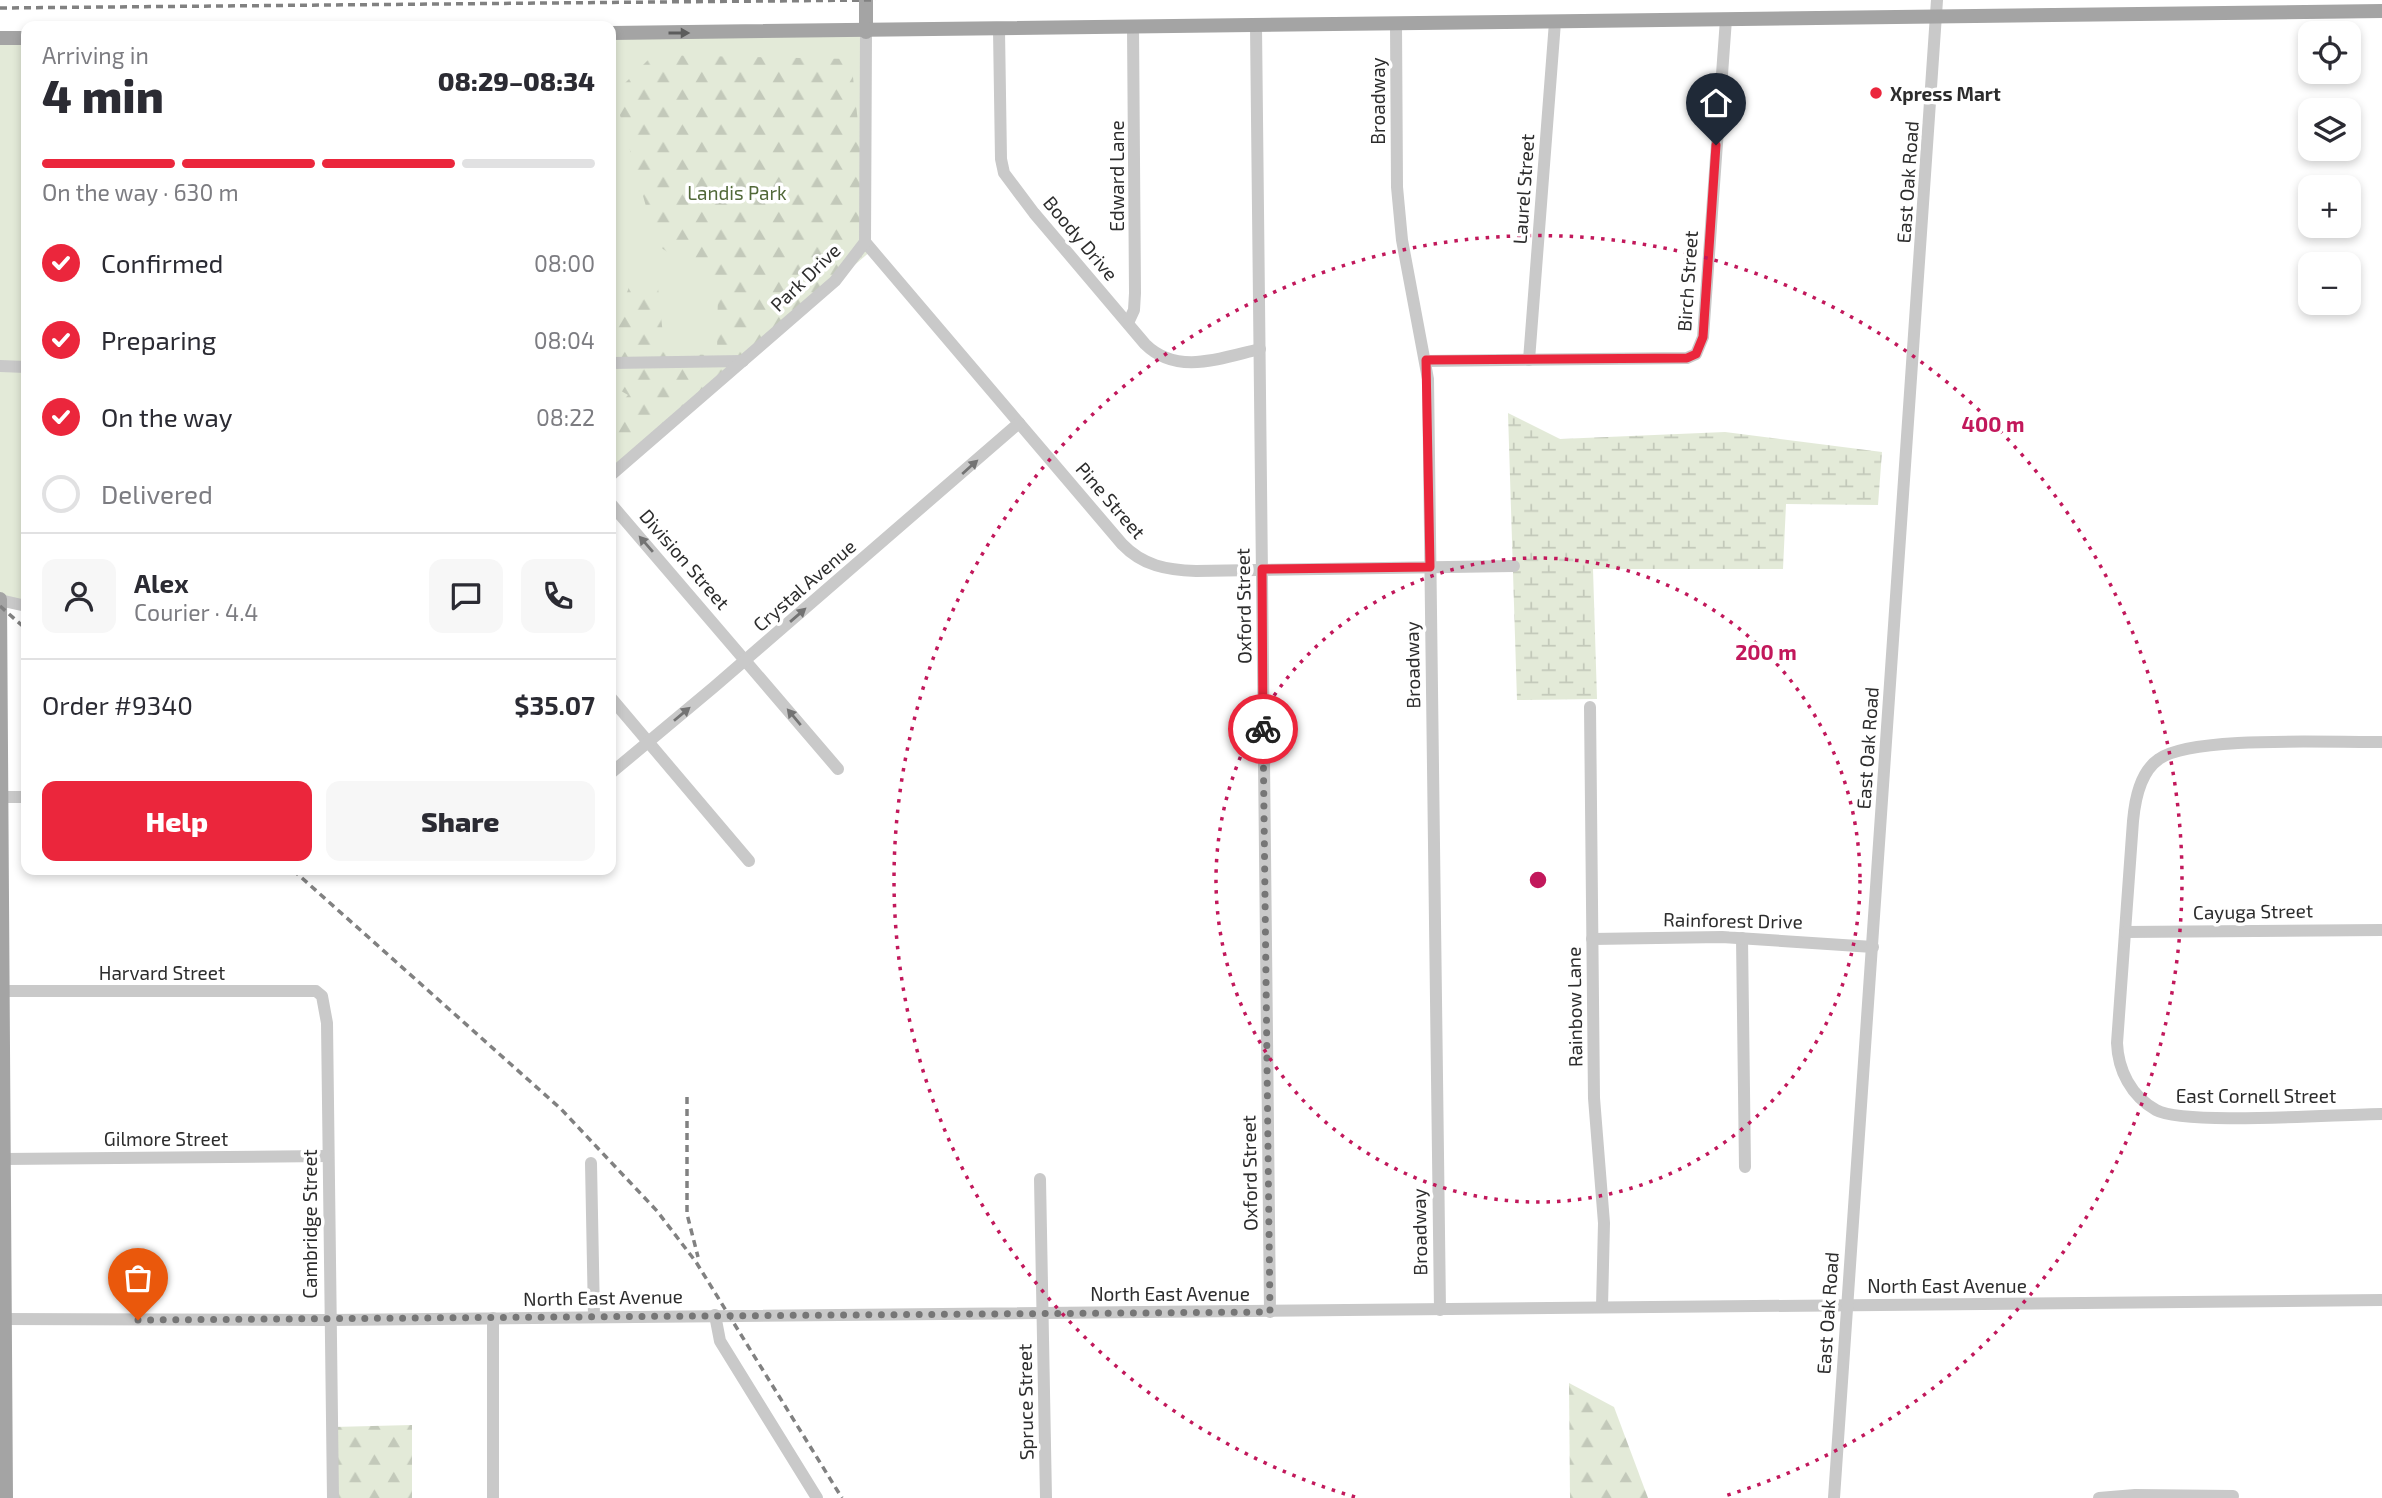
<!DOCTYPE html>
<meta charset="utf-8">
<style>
body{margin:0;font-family:"Exo 2",sans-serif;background:#f7f7f7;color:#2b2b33;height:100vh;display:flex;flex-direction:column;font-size:26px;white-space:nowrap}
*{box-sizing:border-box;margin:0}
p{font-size:23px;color:#7c7c81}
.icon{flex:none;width:38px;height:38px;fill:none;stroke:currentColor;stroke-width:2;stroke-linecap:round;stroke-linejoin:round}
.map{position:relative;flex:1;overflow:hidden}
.details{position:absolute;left:21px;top:21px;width:595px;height:854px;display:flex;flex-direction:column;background:#fff;border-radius:14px;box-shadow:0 4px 10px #0003}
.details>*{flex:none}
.fabs{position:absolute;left:2298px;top:21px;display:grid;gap:14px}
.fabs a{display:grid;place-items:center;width:63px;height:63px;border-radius:14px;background:#fff;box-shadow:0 4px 10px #0003;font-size:35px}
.pin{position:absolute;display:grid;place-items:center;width:60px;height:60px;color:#fff;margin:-72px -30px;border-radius:50% 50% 50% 0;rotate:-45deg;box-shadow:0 0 7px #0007}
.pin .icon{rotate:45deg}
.courier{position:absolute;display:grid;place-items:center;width:70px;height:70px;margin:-35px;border:5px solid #eb263c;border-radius:50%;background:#fff;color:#222;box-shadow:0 2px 9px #0007}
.overview em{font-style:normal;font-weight:800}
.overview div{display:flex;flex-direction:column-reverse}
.overview{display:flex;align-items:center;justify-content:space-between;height:119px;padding:0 21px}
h1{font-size:46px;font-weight:800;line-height:52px}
.bar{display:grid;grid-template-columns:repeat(4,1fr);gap:10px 7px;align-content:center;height:84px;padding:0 21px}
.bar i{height:9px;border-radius:5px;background:#e1e1e2}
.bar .on{background:#eb263c}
.bar p{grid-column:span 4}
.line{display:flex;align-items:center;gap:18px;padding:0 21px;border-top:2px solid #e1e1e2}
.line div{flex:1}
.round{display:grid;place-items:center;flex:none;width:74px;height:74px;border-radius:14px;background:#f7f7f7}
ol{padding:0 21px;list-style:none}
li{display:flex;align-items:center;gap:21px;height:77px}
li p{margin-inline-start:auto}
li .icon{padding:7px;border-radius:50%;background:#eb263c;color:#fff;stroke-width:4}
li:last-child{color:#7c7c81}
li i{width:38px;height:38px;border:4px solid #e1e1e2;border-radius:50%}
.button{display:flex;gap:14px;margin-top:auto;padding:14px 21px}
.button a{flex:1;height:80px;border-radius:14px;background:#eb263c;color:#fff;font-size:28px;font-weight:800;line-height:80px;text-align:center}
.button a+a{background:#f7f7f7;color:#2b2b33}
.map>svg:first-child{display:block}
.green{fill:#e3ead8}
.forest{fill:url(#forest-firs)}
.wetland{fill:url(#wetland-marsh)}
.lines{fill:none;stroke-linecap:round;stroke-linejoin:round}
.minor{stroke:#c9c9c9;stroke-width:12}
.major{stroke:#a4a4a4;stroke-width:14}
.rail{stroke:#818181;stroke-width:3.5;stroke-dasharray:7 5;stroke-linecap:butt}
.oneway{fill:#5c5c5c}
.oneway2{fill:#737373}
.done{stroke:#767676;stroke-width:7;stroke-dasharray:0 12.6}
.route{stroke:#eb263c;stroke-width:9}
.ring{fill:none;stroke:#c2185b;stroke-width:3.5;stroke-dasharray:3.5 7}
.poi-dot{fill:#eb263c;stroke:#fff;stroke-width:2.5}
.labels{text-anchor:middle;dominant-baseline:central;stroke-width:7;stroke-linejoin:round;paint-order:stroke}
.poi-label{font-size:19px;font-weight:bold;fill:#2c2c2c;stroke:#fff;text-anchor:start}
.street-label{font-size:19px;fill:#2c2c2c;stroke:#fff}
.park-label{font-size:19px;fill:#516838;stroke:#fff}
.centre{fill:#c2185b;stroke:#fff;stroke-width:3.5}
.ring-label{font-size:21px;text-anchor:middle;font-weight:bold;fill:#c2185b;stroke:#fff;stroke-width:7;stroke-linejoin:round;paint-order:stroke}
</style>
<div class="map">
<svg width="2382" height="1498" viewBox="0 0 2382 1498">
<defs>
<pattern id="forest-firs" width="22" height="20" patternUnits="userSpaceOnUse" patternTransform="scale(1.75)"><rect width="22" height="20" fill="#e3ead8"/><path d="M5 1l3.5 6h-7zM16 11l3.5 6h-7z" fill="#c3c9ba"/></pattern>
<pattern id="wetland-marsh" width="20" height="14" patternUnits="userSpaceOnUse" patternTransform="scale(1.75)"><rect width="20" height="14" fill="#e3ead8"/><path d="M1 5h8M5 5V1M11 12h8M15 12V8" fill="none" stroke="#c3c9ba"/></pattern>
</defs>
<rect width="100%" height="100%" fill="#fff"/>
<g class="green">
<polygon points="866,32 866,207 611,475 611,33"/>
<polygon points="0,38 26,38 26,606 0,600"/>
</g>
<g class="forest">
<path d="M653,55L851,59L872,250L611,475V414L628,395L611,385V335L629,287C641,281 648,280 658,288L665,354L717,355L718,286L657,245L614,94Z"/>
<polygon points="18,62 26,62 26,367 21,366"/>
<polygon points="1569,1383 1614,1407 1648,1498 1570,1498"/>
<polygon points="412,1425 412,1498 333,1498 333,1427"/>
</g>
<polygon class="wetland" points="1508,413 1560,439 1725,432 1882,452 1878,505 1786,504 1783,569 1593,569 1597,699 1517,700"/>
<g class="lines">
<g class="minor">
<polyline points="1396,24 1397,187 1402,240 1428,379 1440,1310"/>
<polyline points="1256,26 1270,1312"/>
<path d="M999,30L1001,159L1004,173L1034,213L1145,344C1177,376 1221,358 1260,349"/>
<path d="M865,242L1122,544C1143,566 1167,570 1196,571L1514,566"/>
<polyline points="1128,323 1134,310 1135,293 1133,27"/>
<polyline points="1529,360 1555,22"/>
<polyline points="1426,361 1687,358 1696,354 1703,337 1726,19"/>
<polyline points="611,363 743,361"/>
<polyline points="0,366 26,367"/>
<polyline points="611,475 835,281 865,242 866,32"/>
<polyline points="611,504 838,769"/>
<polyline points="0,600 26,606"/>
<polyline points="611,698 749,861"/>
<polyline points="1590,707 1594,1098 1604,1223 1602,1307"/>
<path d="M2382,742C2335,743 2192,735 2159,759C2140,772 2135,799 2133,821L2117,1043C2118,1070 2131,1096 2156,1110C2185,1126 2339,1114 2382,1114"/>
<polyline points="611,773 714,687 1019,423"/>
<polyline points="0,797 26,797"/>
<polyline points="2125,932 2382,930"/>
<polyline points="1742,938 1745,1167"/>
<polyline points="1592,939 1722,937 1873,947"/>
<polyline points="3,991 316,991 322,996 327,1023 333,1498"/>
<polyline points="4,1159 328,1156"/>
<polyline points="591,1163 594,1316"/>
<polyline points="1040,1179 1046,1498"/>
<polyline points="715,1315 720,1341 817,1498"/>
<polyline points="493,1318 493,1498"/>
<polyline points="0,1319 329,1320 2382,1300"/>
<polyline points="1834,1498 1937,0"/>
<polyline points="2099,1498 2135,1495 2233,1496"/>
</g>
<g class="major">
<polyline points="866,0 866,32"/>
<polyline points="611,33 2382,11"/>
<polyline points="0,38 26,38"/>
<polyline points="0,599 6,1498"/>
</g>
<g class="rail">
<polyline points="0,8 876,0"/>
<polyline points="0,606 26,629"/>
<polyline points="293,870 561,1109 657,1211 696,1262 842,1498"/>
<polyline points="687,1097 687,1214 698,1257"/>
</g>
</g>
<defs><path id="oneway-solid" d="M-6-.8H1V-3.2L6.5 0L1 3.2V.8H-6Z" transform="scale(1.75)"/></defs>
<use class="oneway" href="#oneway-solid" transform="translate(679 33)"/>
<g class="oneway2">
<use href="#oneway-solid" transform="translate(970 467) rotate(-42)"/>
<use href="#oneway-solid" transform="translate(646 544) rotate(-131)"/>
<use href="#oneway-solid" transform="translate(798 615) rotate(-41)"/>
<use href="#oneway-solid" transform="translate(682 714) rotate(-40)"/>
<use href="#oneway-solid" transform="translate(794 717) rotate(-130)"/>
</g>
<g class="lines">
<polyline class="done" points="138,1320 1270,1312 1263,729"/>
<polyline class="route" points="1263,729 1262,569 1430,567 1426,360 1687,358 1696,354 1703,337 1716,145"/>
</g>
<g class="ring">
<circle cx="1538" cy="880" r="322"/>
<path d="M1355 1497A644 644 0 1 1 1721 1497"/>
</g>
<circle class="poi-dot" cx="1876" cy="93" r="7"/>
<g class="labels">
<g class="poi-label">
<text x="1890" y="93">Xpress Mart</text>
</g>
<g class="street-label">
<text transform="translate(1377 101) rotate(-90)">Broadway</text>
<text transform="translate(1116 176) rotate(-90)">Edward Lane</text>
<text transform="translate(1907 182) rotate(-86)">East Oak Road</text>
<text transform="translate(1523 189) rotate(-86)">Laurel Street</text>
<text transform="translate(1081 238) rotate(50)">Boody Drive</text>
<text transform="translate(805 277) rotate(-44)">Park Drive</text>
<text transform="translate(1687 281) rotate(-86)">Birch Street</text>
<text transform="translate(1111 500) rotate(49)">Pine Street</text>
<text transform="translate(685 559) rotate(49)">Division Street</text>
<text transform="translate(804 585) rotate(-41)">Crystal Avenue</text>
<text transform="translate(1243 606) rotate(-91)">Oxford Street</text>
<text transform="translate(1412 665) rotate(-91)">Broadway</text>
<text transform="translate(1867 748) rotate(-86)">East Oak Road</text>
<text transform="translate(2253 911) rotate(-1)">Cayuga Street</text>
<text transform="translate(1733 920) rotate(1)">Rainforest Drive</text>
<text x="162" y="972">Harvard Street</text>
<text transform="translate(1574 1007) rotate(-91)">Rainbow Lane</text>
<text x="2256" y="1095">East Cornell Street</text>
<text x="166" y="1138">Gilmore Street</text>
<text transform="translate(1249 1173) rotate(-91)">Oxford Street</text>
<text transform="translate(309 1224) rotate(-90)">Cambridge Street</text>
<text transform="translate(1419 1232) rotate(-91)">Broadway</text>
<text x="1947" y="1285">North East Avenue</text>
<text x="1170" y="1293">North East Avenue</text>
<text transform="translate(603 1297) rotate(-1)">North East Avenue</text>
<text transform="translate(1827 1313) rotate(-86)">East Oak Road</text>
<text transform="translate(1025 1402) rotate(-91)">Spruce Street</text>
</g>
<g class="park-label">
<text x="737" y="192">Landis Park</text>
</g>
</g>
<circle cx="1538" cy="880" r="10" class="centre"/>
<g class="ring-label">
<text x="1993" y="432">400 m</text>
<text x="1766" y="660">200 m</text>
</g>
</svg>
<div class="fabs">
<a><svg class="icon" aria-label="locate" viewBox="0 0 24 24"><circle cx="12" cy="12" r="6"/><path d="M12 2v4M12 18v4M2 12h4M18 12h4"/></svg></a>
<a><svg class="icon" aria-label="layers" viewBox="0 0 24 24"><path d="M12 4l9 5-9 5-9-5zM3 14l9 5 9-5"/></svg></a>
<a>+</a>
<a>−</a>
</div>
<div class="pin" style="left:138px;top:1320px;background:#ea580c"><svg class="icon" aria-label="bag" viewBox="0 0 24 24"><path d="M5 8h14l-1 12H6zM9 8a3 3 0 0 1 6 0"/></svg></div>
<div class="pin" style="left:1716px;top:145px;background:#1f2937"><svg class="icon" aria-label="home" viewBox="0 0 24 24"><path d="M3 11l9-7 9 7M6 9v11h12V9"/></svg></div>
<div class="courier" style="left:1263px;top:729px"><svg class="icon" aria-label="bike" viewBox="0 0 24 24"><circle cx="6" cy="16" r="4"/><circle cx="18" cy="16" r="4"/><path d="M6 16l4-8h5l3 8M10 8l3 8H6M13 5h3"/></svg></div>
<section class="details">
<div class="overview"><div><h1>4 min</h1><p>Arriving in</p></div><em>08:29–08:34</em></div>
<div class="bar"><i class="on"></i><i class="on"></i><i class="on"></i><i></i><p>On the way · 630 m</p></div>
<ol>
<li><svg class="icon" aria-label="check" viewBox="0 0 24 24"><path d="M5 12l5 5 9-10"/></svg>Confirmed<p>08:00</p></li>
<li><svg class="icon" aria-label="check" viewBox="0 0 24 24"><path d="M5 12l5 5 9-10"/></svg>Preparing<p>08:04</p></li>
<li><svg class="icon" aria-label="check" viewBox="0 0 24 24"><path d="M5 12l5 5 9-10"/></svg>On the way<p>08:22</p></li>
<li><i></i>Delivered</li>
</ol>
<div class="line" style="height:126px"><a class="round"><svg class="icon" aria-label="person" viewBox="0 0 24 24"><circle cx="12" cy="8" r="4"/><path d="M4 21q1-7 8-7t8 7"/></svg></a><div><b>Alex</b><p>Courier · 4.4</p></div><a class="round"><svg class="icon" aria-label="chat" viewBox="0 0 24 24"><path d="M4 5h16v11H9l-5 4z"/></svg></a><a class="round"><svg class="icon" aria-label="phone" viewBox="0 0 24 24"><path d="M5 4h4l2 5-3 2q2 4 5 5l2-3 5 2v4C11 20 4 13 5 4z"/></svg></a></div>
<div class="line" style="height:91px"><div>Order #9340</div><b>$35.07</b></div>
<div class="button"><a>Help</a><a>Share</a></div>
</section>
</div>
